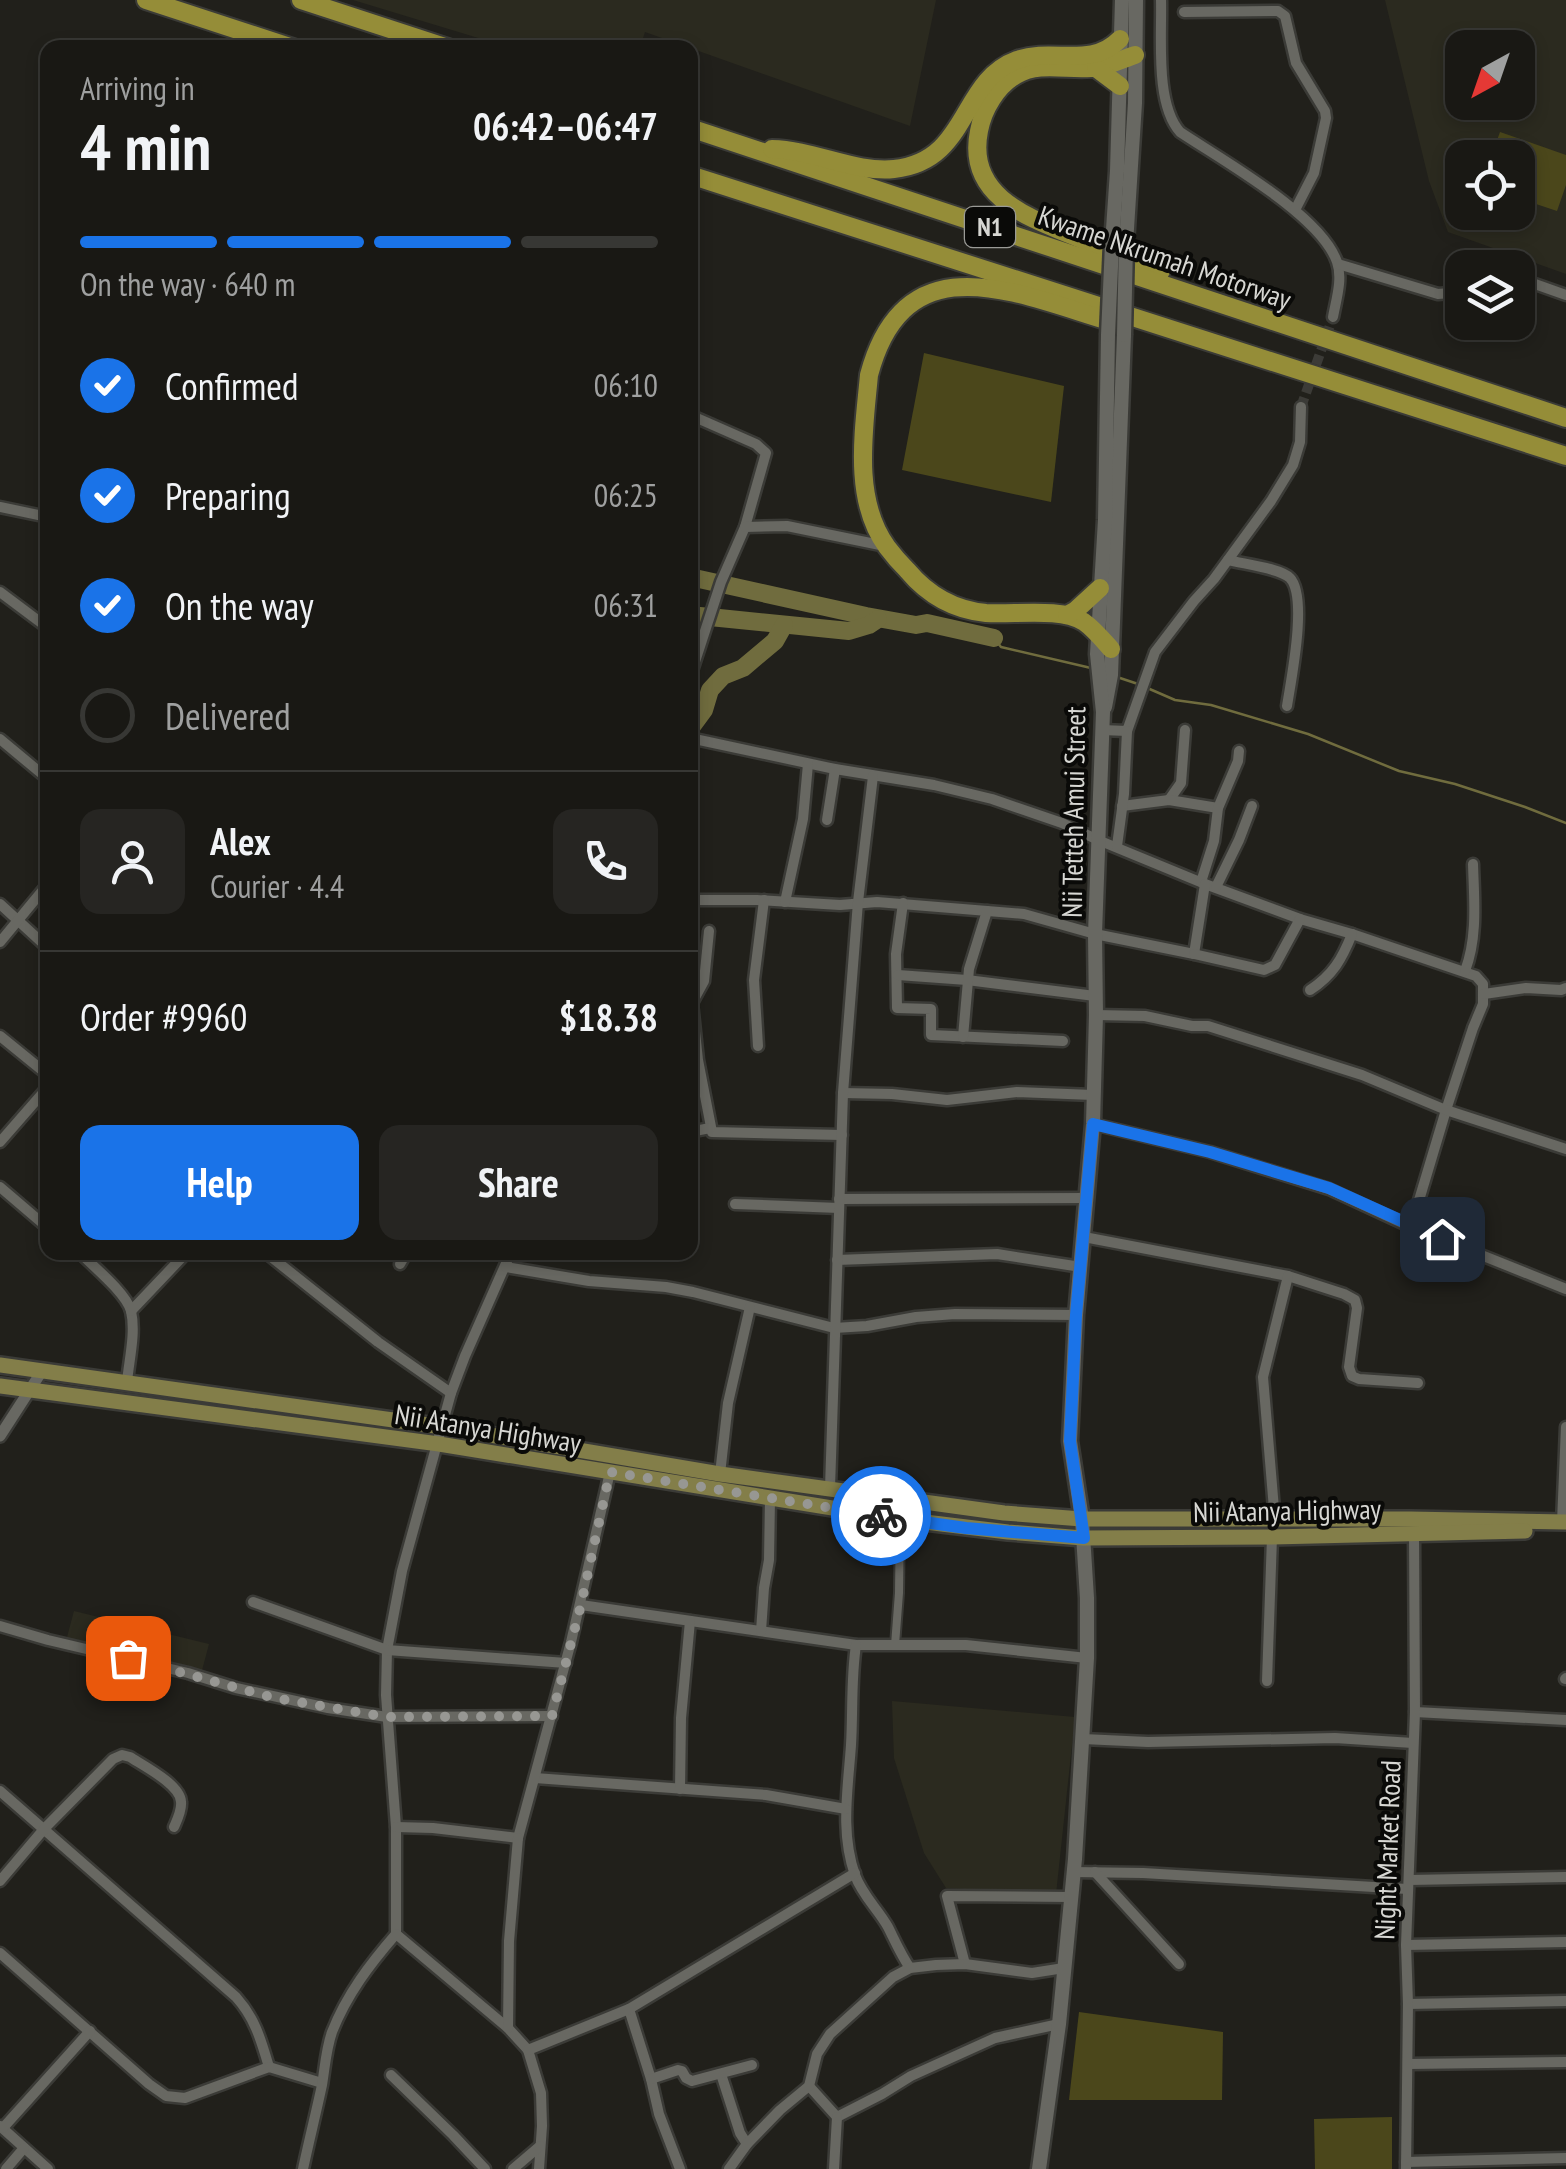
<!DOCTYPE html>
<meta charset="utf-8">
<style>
body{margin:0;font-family:"PT Sans Narrow",sans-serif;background:#262522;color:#f1f3f6;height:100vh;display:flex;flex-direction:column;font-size:38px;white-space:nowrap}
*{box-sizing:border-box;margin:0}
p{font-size:32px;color:#9fa0a0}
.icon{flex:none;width:55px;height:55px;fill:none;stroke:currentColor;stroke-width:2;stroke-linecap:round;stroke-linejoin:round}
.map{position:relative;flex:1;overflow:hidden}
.side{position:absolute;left:40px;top:40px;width:658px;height:1220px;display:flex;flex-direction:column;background:#191814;border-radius:20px;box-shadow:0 5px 15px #0003,0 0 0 2px #373734}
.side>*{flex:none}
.needle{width:65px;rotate:220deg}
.buttons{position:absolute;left:1445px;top:30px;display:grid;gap:20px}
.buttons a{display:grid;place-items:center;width:90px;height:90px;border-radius:20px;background:#191814;box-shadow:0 5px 15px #0003,0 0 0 2px #373734;font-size:50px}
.pin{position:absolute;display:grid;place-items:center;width:85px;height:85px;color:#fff;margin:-42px;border-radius:20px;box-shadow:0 5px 15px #0006}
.courier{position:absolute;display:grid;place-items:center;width:100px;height:100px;margin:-50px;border:8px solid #1a73e8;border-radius:50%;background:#fff;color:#222;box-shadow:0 2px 12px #0007}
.summary em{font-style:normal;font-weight:700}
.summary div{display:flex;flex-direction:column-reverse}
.summary{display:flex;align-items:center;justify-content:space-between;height:170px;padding:0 40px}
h1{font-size:65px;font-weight:700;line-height:75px}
.bar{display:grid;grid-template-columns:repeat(4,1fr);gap:15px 10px;align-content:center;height:120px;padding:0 40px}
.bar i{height:12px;border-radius:8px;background:#373734}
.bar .current{background:#1a73e8}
.bar p{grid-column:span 4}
.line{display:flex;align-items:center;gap:25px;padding:0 40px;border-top:2px solid #373734}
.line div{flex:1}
.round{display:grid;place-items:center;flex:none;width:105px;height:105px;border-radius:20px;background:#262522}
ol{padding:0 40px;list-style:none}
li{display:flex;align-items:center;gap:30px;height:110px}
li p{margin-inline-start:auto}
li .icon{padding:10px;border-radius:50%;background:#1a73e8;color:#fff;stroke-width:4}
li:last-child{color:#9fa0a0}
li i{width:55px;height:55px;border:5px solid #373734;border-radius:50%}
.action{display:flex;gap:20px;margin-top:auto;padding:20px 40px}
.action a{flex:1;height:115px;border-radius:20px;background:#1a73e8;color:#fff;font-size:40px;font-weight:700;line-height:115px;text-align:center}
.action a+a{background:#262522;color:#f1f3f6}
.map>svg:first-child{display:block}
.built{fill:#2b2a1f;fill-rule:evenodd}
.green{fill:#4b471b}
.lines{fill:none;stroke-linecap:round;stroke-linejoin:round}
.stream{stroke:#706c3e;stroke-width:2.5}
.river{stroke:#706c3e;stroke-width:18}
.minor-tunnel{stroke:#3c3b37;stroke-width:10;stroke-dasharray:10 5;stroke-linecap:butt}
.pedestrian-casing{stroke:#3b3b37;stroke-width:12}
.minor-casing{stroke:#3b3b37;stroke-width:15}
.tertiary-casing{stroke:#3b3b37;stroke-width:16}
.secondary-casing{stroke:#3b3b37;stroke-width:19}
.primary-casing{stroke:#3b3b37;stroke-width:20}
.motorway-casing{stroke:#3b3b37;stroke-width:22}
.pedestrian{stroke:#686862;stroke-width:8}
.minor{stroke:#686862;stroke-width:10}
.tertiary{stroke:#686862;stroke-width:11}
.secondary{stroke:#686862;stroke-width:14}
.primary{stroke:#837e49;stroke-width:15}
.motorway{stroke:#958d38;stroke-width:18}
.secondary-bridge-casing{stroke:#3b3b37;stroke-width:19;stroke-linecap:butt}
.secondary-bridge{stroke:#686862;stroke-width:14}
.done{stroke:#979793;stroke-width:10;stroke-dasharray:0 18}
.route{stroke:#1a73e8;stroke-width:12}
.labels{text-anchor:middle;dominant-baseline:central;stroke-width:8;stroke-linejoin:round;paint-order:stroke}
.shield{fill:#0a0a08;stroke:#9a9a96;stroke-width:2.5}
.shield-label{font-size:25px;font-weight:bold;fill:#d7d7d3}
.street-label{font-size:28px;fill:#d7d7d3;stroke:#0a0a08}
</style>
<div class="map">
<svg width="1566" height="2169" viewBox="0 0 1566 2169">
<rect width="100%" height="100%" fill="#21201b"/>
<g class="built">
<polygon points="353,0 936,0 910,126 645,32 640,47 508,47"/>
<path d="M1385,0H1566V274L1448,232L1429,181ZM1462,48H1518V102H1462ZM1462,158H1518V212H1462Z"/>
<polygon points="74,1611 209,1644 201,1674 66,1641"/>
<polygon points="892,1701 1075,1717 1056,1894 946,1888 924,1853 894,1758"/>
</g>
<g class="green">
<polygon points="1500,132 1566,155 1566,185 1557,211 1518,198 1518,158 1491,157"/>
<polygon points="924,353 1064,386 1051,502 902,470"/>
<polygon points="1079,2012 1223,2032 1222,2100 1069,2100"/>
<polygon points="1392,2117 1392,2169 1315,2169 1314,2119"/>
</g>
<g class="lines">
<g class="stream">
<polyline points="994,638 1001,647 1091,668"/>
<polyline points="1117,677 1138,684"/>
<polyline points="1145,687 1175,700 1211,705 1308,734 1399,771 1455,784 1525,807 1566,823"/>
</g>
<g class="river">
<polyline points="690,577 866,616 916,625 927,623 994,638"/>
<polyline points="690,615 849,631 869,625 878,619"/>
<polyline points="690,729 704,710 710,690 723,676 743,668 775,641 784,625"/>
</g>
<polyline class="minor-tunnel" points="1301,407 1333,317"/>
<g class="pedestrian-casing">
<polyline id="pedestrian" points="895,1645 899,1593 900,1519"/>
</g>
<g class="minor-casing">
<g id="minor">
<path d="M1161,0C1162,37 1155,104 1180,132C1222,160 1321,215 1337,262C1343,279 1336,300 1333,317"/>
<polyline points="1184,12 1278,11 1285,16 1296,63 1325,111 1326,118 1314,173 1295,210"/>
<polyline points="1338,264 1438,294 1462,292"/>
<polyline points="1518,278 1566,295"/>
<polyline points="690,415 756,444 766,453 745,527 721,582 690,677"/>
<polyline points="0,507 48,517"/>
<polyline points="745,527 787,526 885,546"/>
<path d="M1228,560C1243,564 1280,568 1290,578C1308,597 1291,680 1287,706"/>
<polyline points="0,592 48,628"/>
<polyline points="1102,730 1127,731 1155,652 1194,601 1214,579 1271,501 1293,465 1300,442 1301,407"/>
<polyline points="690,738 835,769 934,785 992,799 1062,823 1098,840 1205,884 1300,919 1352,934 1476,976 1483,984 1483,1004 1473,1028 1446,1110 1411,1227"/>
<polyline points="0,739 48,779"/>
<polyline points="1169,800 1181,783 1185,730"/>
<polyline points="1122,806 1169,800 1218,808"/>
<polyline points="827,820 835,769"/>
<polyline points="1117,846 1124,794 1127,731"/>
<polyline points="1201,882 1214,841 1218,808 1238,761 1239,751"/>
<polyline points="1216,887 1239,840 1252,806"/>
<polyline points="690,900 757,900 840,905 877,902 1024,914 1095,934 1194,954 1205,884"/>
<polyline points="785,902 803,819 808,764"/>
<polyline points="903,903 896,954 897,1008 931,1009 931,1035 1063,1041"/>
<polyline points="0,904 48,948"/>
<polyline points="709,931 704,981 692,1003 698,1060 712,1132 842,1135"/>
<polyline points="0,942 48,884"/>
<polyline points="1194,954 1264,970 1275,965 1300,919"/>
<path d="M1465,971C1478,937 1474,899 1473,864"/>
<polyline points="898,975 967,980 1095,996"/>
<path d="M1310,990C1333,975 1342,959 1352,934"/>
<polyline points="1484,994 1526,988 1561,990 1566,988"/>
<polyline points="1096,1015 1145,1016 1192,1026 1208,1026 1362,1075 1446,1110 1566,1149"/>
<polyline points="0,1036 48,1075"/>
<polyline points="963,1037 969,969 987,911"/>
<polyline points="758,1046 754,980 764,900"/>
<polyline points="843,1093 892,1094 947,1100 1017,1092 1093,1095"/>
<polyline points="1093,1124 1210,1152 1329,1189 1411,1227 1566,1289"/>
<polyline points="690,1132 710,1128"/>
<polyline points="0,1142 48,1087"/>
<polyline points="0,1187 48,1228"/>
<polyline points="839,1199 1087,1198"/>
<polyline points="735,1204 839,1208"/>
<polyline points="1084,1237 1288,1276 1344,1294 1355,1300 1357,1308 1349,1367 1352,1376 1359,1379 1418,1383"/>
<path d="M79,1252C93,1266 126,1293 131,1311C136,1333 129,1360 127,1382"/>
<polyline points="265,1252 378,1342 451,1393"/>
<polyline points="511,1252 465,1356 451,1393 402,1571 387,1650 386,1695 396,1827 396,1934 508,2028 528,2050 541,2093 542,2126 539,2169"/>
<polyline points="837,1260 997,1254 1081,1267"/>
<polyline points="400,1264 407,1252"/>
<polyline points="506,1267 589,1281 666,1287 693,1292 834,1328 867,1326 916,1317 955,1314 1076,1315"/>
<polyline points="131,1311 187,1252"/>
<polyline points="720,1474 728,1403 750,1307"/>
<polyline points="830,1488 843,1093 858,902 873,776"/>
<polyline points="1275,1521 1263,1377 1288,1276"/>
<polyline points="1562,1522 1566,1427"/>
<polyline points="253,1602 387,1650 566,1663"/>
<polyline points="581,1605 856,1645 966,1645 1087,1658"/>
<polyline points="0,1626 48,1640 188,1673 236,1688 328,1708 387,1717 552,1716"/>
<polyline points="761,1631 764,1588 769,1560 770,1498"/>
<path d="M856,1645C851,1678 853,1711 851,1745C848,1789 840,1832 855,1875C862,1895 878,1909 888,1927C895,1941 901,1955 910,1968"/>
<polyline points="1565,1679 1566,1678"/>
<polyline points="1267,1681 1272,1537"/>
<polyline points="1415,1712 1566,1720"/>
<polyline points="1083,1739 1148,1742 1335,1738 1413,1743"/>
<polyline points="535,1778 766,1795 846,1809"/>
<polyline points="680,1789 681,1718 690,1621"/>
<path d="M0,1791L236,1997C255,2018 261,2040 269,2067"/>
<polyline points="396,1827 433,1828 518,1838 571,1642 610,1472"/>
<polyline points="1073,1872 1143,1873 1407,1889"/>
<polyline points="1095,1872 1179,1964"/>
<polyline points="1410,1880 1566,1877"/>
<path d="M0,1881L44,1829L113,1759L122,1755L130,1757C144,1766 181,1785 181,1802C182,1810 177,1820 174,1827"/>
<polyline points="1406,1945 1566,1942"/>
<polyline points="0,1953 149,2084 166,2096 185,2098 269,2067 322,2083"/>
<polyline points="965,1964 947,1896 1070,1897"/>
<polyline points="1408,2004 1566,2001"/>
<polyline points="629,2009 651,2079 659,2114 680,2169"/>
<polyline points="508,2028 509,1941 518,1838"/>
<polyline points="528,2050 629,2009 855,1873"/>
<polyline points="1408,2064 1566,2062"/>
<polyline points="721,2074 740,2133 747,2144"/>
<polyline points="391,2075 453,2135 485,2169"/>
<polyline points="651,2079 678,2070 682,2071 686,2078 692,2081 752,2065"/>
<polyline points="809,2086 837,2117 882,2094 911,2076 995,2038 1059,2024"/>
<polyline points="0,2126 48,2169"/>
<polyline points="3,2128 90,2031"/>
<polyline points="1406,2162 1566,2158"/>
<polyline points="6,2169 24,2148"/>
<path d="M303,2169C309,2141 316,2113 322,2085C325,2067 326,2049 332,2032C347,1994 370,1964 396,1934"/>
<polyline points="513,2169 540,2146"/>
<polyline points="729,2169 747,2144 780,2110 809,2086 817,2054 830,2034 893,1977 910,1968 936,1965 965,1964 1032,1973 1064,1968"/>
<polyline points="834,2169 837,2117"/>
<polyline points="1406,2169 1408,2004 1406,1945 1415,1712 1414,1533"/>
</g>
</g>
<g class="tertiary-casing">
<polyline id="tertiary" points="0,1436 42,1371"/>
</g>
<g class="secondary-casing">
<g id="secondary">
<polyline points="1112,244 1117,171 1122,0"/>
<polyline points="1126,244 1135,103 1136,0"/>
<polyline points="1105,707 1111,675 1124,335"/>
<polyline points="1039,2169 1059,2024 1075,1859 1087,1658 1087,1598 1082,1519 1070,1441 1076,1315 1093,1124 1096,1015 1095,934 1103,712 1097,654 1105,520 1108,335"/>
</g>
</g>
<g class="primary-casing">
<g id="primary">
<polyline points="0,1365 443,1427 720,1474 1004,1513 1082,1519 1410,1519 1566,1522"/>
<polyline points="0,1386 439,1444 900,1519 1008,1532 1083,1538 1272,1537 1525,1531"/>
</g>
</g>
<g class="motorway-casing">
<g id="motorway">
<polyline points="146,0 293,48"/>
<polyline points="301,0 448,48"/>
<path d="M1135,55C1123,59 1111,65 1099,67C1072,72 1041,60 1016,75C997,86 983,109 979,131C966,196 1027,217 1076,237C1104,249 1132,261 1161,271"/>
<polyline points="1096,68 1120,86"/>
<polyline points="690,128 1566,418"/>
<path d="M772,149C814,150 855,173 894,169C970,161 959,81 1017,60C1053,47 1091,69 1120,39"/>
<polyline points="690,175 1566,456"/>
<path d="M1109,321C1015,293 905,240 869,375C864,430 852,499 887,547C893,555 900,563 907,570C927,594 954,610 986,613C1014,615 1061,607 1084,622C1094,629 1103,640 1111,649"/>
<polyline points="1067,615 1076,610 1100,588"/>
</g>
</g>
<use href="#pedestrian" class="pedestrian"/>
<use href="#minor" class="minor"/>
<use href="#tertiary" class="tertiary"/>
<use href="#secondary" class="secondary"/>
<use href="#primary" class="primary"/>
<use href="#motorway" class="motorway"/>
<g class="secondary-bridge-casing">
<g id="secondary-bridge">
<polyline points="1108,335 1112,244"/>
<polyline points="1124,335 1126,244"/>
</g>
</g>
<use href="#secondary-bridge" class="secondary-bridge"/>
</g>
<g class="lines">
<polyline class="done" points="128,1658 274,1698 387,1717 552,1716 581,1605 610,1472 881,1516"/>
<polyline class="route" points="881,1516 966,1528 1084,1538 1070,1441 1076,1315 1093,1124 1210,1152 1329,1188 1442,1239"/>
</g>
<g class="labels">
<rect class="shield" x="965" y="207" width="50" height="40" rx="8"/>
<g class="shield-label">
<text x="990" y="227">N1</text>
</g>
<g class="street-label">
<text transform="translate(1165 257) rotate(19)">Kwame Nkrumah Motorway</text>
<text transform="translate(1073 812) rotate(-89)">Nii Tetteh Amui Street</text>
<text transform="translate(488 1428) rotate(9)">Nii Atanya Highway</text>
<text transform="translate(1287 1510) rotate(-1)">Nii Atanya Highway</text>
<text transform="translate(1387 1850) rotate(-88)">Night Market Road</text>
</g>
</g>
</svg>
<div class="buttons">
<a><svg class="needle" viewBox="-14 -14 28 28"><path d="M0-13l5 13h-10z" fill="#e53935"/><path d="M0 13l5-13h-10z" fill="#9fa0a0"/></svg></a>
<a><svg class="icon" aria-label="locate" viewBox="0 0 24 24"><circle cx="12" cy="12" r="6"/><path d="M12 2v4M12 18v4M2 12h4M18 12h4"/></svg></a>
<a><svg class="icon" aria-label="layers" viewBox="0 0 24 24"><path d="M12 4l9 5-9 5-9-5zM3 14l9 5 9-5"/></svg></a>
</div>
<div class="pin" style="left:128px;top:1658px;background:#ea580c"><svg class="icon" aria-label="bag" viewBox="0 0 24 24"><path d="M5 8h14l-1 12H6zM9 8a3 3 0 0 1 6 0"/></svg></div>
<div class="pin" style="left:1442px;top:1239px;background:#1f2937"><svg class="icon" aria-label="home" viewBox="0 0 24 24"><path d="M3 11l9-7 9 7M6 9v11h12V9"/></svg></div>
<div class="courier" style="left:881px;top:1516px"><svg class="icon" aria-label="bike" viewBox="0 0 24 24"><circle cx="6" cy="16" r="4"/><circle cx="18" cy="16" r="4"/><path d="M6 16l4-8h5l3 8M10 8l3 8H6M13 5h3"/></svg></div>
<section class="side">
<div class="summary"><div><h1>4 min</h1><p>Arriving in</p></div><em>06:42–06:47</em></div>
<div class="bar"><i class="current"></i><i class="current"></i><i class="current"></i><i></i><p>On the way · 640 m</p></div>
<ol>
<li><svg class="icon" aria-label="check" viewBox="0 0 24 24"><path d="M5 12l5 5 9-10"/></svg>Confirmed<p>06:10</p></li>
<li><svg class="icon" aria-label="check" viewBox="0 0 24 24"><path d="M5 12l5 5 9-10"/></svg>Preparing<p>06:25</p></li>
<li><svg class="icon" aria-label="check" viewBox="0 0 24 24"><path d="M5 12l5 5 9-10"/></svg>On the way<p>06:31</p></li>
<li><i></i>Delivered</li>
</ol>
<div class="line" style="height:180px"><a class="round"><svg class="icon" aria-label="person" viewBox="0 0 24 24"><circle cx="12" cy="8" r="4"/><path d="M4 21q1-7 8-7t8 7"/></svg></a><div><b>Alex</b><p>Courier · 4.4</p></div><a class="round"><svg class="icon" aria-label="phone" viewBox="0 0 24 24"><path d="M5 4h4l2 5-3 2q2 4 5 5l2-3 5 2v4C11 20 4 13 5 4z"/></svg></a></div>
<div class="line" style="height:130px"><div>Order #9960</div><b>$18.38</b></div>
<div class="action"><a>Help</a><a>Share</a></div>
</section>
</div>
